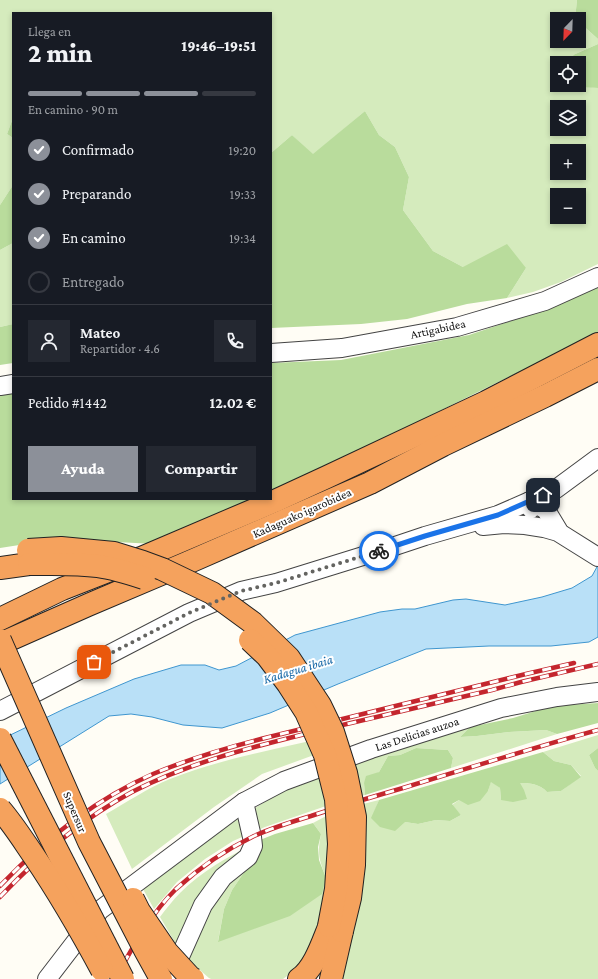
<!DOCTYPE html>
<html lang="es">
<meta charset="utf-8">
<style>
body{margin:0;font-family:"Crimson Pro",serif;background:#242831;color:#f1f3f6;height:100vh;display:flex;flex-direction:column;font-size:15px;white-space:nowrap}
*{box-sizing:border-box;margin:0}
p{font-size:13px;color:#9ea1a6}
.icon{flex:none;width:22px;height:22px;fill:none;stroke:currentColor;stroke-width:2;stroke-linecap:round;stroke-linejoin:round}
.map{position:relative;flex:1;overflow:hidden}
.drawer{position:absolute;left:12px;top:12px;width:260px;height:488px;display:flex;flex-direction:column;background:#171b24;border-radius:0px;box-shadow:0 2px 6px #0003}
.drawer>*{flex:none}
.needle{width:26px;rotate:203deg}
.tools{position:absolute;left:550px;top:12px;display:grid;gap:8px}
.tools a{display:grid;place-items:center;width:36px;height:36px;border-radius:0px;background:#171b24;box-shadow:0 2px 6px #0003;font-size:20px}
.pin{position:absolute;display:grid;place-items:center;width:34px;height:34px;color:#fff;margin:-17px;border-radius:8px;box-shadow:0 2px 6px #0006}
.courier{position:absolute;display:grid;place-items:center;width:40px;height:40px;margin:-20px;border:3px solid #1a73e8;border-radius:50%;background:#fff;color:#222;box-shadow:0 1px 5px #0007}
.overview em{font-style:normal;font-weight:800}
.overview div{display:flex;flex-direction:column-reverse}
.overview{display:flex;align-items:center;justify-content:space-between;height:68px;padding:0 16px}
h1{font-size:26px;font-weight:800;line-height:30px}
.bar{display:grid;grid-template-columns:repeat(4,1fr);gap:6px 4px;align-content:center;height:48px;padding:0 16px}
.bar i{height:5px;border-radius:3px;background:#363941}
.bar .selected{background:#8c9099}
.bar p{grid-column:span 4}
.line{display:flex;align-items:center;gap:10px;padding:0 16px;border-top:1px solid #363941}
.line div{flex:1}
.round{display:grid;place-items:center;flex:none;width:42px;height:42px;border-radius:0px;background:#242831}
ol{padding:0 16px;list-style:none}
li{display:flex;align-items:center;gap:12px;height:44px}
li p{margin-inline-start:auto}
li .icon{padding:4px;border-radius:50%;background:#8c9099;color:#fff;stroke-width:4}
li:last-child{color:#9ea1a6}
li i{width:22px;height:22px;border:2px solid #363941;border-radius:50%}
.button{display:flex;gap:8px;margin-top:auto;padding:8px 16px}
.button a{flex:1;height:46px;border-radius:0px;background:#8c9099;color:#fff;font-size:16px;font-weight:800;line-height:46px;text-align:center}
.button a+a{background:#242831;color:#f1f3f6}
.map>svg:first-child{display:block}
.green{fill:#d5ebbd;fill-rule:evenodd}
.forest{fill:#b9dc9c}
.water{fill:#b9e0f7;stroke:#3f96cf}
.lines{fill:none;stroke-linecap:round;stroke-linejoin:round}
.minor-casing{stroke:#444;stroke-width:20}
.highway-casing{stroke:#222;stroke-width:24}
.minor{stroke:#fff;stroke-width:18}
.highway{stroke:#f5a25d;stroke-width:22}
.rail-casing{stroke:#c4262e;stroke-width:4.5}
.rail{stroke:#fff;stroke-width:3;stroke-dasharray:9;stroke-linecap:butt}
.highway-bridge-casing{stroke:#222;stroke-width:24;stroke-linecap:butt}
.highway-bridge{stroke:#f5a25d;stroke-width:22}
.done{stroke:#646461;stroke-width:4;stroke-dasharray:0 7.2}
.route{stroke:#1a73e8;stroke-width:5}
.labels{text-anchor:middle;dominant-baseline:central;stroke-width:4;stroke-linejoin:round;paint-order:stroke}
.street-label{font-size:12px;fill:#111;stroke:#fff}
.water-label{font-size:13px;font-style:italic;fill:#1768a6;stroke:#fff}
</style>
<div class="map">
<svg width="598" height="979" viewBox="0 0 598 979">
<rect width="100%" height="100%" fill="#fffdf5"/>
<g class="green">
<path d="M0,0H577L575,19H557V41H579V22L598,39V44L573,55L576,63H557V85H579V74L583,86L598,88V264L561,282L533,292L507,298L526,268L463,267L433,251L403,210L409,177L395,147L379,135L365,111L313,155L292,135L271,153V13H13V118L7,134L13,138V185L0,205ZM557,107H579V129H557ZM557,151H579V173H557ZM557,195H579V217H557Z"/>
<polygon points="13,243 13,324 0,327 0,250"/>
<polygon points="470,727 460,737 477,736 509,732 546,730 557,734 451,768 453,758 448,750 416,748 400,755 388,756 379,772 364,783 365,795 360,796 355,764"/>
<path d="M598,735V748L589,755L595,768L598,771V979H341L357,915L364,878L365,844L363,804L379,800L372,818L405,822L418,824L436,820L450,821L461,815L452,805L459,800L488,791L491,781L500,788L501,800L520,783C530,783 540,784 547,792L561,791L581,776L571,765L554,761L543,752Z"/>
<path d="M310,741L314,755L262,774L214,807L132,869L106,814C127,802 148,788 170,779C215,761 263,752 310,741Z"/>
<polygon points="320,774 326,806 265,827 233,841 205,859 177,882 154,909 143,889 177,858 244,815 287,788"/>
<path d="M328,815L330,881L318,930L306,958L291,973L283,979H211L209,978L193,964L177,946L160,917C166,909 173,900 180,893C202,870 232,855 260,840L247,868L232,890L224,909L218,941L255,928L326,878C319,859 317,854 321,834L313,823Z"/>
</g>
<g class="forest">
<polygon points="577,0 598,0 598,39 579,22 579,19 575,19"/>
<polygon points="598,44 598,88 583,87 579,74 579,63 576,63 573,55"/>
<polygon points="365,111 379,135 395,147 409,177 403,210 433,251 463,267 507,244 526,268 507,298 467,304 407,319 361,324 271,328 271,153 292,135 313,154"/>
<polygon points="13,118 13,138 7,134"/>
<polygon points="13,185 13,243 0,250 0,205"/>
<polygon points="598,287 598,333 338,461 271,491 271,363 341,360 469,335 538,312"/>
<polygon points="13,324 13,363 0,365 0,327"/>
<polygon points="13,393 13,499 254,499 155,544 58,539 0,548 0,395"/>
<polygon points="598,703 598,723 557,734 546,730 509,732 477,736 460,737 470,727 513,718 552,706"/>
<polygon points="416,748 448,750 453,758 451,768 365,795 364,783 366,776 379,772 388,756 400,755"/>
<polygon points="598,748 598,771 595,768 589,755"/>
<path d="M543,752L554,761L571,765L581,777L561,791L547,792C540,784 530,783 520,783L524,790L527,799L513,802L501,800L500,788L491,782L488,791L480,801L468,805L459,800L452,804L461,815L450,821L436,820L418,824L405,822L395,831L380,827L371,818L379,800Z"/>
<polygon points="313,823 321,834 318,847 319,860 326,878 322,894 290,916 218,942 224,909 232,890 247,868 260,840 275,834"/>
</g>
<polygon class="water" points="598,565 598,637 589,642 551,646 489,646 426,649 338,684 270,713 222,728 183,725 152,717 131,714 109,716 0,784 0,740 66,708 134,679 181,665 205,665 219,670 236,666 295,635 380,612 402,609 415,609 453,600 466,599 505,605 542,597 572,588 592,576"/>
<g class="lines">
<g class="minor-casing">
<g id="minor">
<polyline points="271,353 342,348 457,327 545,301 598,277"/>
<polyline points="0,386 13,384"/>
<polyline points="531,509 530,501 546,510 558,530"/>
<polyline points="483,526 504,524 525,525 544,528 558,532 598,557"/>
<polyline points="0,711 189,613 241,591 276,583 392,547 425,536 498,515 530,501 556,489 598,458"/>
<polyline points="47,979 100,910 244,802 284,781 371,749 501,708 557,697 598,692"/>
<polyline points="170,979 203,905 223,877 248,857 253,846 252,837 244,802"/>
</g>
</g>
<g class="highway-casing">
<g id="highway">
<polyline points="0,568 29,564"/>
<polyline points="0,619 62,589 141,558 275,501 327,477 486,402 598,344"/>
<polyline points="0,644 88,605 187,563 370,483 443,445 545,396 598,369"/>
<path d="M299,979C314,969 322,944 329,927"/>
<polyline points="331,979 342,931"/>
</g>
</g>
<use href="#minor" class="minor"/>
<use href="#highway" class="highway"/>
<g class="rail-casing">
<g id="rail">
<path d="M0,886C43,841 96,799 153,774C191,758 229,747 269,737L526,674L574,663"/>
<path d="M0,897C39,856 82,819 132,792C192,761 257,746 321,730C378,717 435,703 492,690L521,682L598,664"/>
<path d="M115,979C131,950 152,912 176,889C199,868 225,850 254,836C272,828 291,822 311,816C341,806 372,797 403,788C468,768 533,748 598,730"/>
</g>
</g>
<use href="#rail" class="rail"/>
<g class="highway-bridge-casing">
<g id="highway-bridge">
<polyline points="28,550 61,548 114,553 143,562 162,569 212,593 253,623 289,658 320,705 333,732 346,773 355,817 354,865 350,898 342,931"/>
<path d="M29,564C52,564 75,563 98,566C113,568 129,573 144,578"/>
<polyline points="0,640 89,842 145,950 161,979"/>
<polyline points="250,640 267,656 288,684 306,712 325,755 336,799 339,844 336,889 329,926"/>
<polyline points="0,739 123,979"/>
<path d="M0,809C13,824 23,840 34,856C59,893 81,931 102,970"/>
<polyline points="133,899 139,911 167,952 190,977 193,979"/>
</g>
</g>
<use href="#highway-bridge" class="highway-bridge"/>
</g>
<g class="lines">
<polyline class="done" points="94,662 189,613 241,591 276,583 379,551"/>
<polyline class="route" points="379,551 425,536 498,515 543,495"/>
</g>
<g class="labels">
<g class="street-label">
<text transform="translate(438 329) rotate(-12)">Artigabidea</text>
<text transform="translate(302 513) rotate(-24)">Kadaguako igarobidea</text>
<text transform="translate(417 734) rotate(-18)">Las Delicias auzoa</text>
<text transform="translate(75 812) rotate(67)">Supersur</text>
</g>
<g class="water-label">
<text transform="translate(298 669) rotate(-17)">Kadagua ibaia</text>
</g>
</g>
</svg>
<div class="tools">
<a><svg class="needle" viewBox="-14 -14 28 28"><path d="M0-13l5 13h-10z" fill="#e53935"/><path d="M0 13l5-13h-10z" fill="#9ea1a6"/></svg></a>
<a><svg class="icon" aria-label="locate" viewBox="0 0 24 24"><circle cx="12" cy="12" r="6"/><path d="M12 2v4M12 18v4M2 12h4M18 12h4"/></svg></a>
<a><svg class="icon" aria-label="layers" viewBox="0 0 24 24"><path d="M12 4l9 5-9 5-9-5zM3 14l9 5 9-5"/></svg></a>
<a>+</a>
<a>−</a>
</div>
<div class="pin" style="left:94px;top:662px;background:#ea580c"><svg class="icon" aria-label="bag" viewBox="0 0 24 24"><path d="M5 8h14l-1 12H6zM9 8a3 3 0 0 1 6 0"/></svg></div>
<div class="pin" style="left:543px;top:495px;background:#1f2937"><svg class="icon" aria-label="home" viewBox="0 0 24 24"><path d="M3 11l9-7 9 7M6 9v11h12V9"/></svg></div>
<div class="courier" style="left:379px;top:551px"><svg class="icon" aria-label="bike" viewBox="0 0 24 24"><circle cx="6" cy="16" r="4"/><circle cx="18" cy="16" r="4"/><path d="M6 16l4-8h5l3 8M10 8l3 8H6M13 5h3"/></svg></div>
<section class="drawer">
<div class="overview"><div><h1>2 min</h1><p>Llega en</p></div><em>19:46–19:51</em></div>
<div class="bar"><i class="selected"></i><i class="selected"></i><i class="selected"></i><i></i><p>En camino · 90 m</p></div>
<ol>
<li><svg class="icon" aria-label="check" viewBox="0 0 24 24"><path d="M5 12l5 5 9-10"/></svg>Confirmado<p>19:20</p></li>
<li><svg class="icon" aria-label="check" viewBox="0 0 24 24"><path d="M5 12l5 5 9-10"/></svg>Preparando<p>19:33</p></li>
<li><svg class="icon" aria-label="check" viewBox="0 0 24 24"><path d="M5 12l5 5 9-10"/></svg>En camino<p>19:34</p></li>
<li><i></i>Entregado</li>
</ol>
<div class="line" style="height:72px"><a class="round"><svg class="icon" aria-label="person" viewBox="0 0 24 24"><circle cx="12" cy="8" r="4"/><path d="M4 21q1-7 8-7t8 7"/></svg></a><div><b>Mateo</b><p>Repartidor · 4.6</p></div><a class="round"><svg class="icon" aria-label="phone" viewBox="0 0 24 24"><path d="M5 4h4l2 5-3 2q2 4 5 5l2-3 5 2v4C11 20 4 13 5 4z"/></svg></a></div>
<div class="line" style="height:52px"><div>Pedido #1442</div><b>12.02 €</b></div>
<div class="button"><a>Ayuda</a><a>Compartir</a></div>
</section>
</div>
